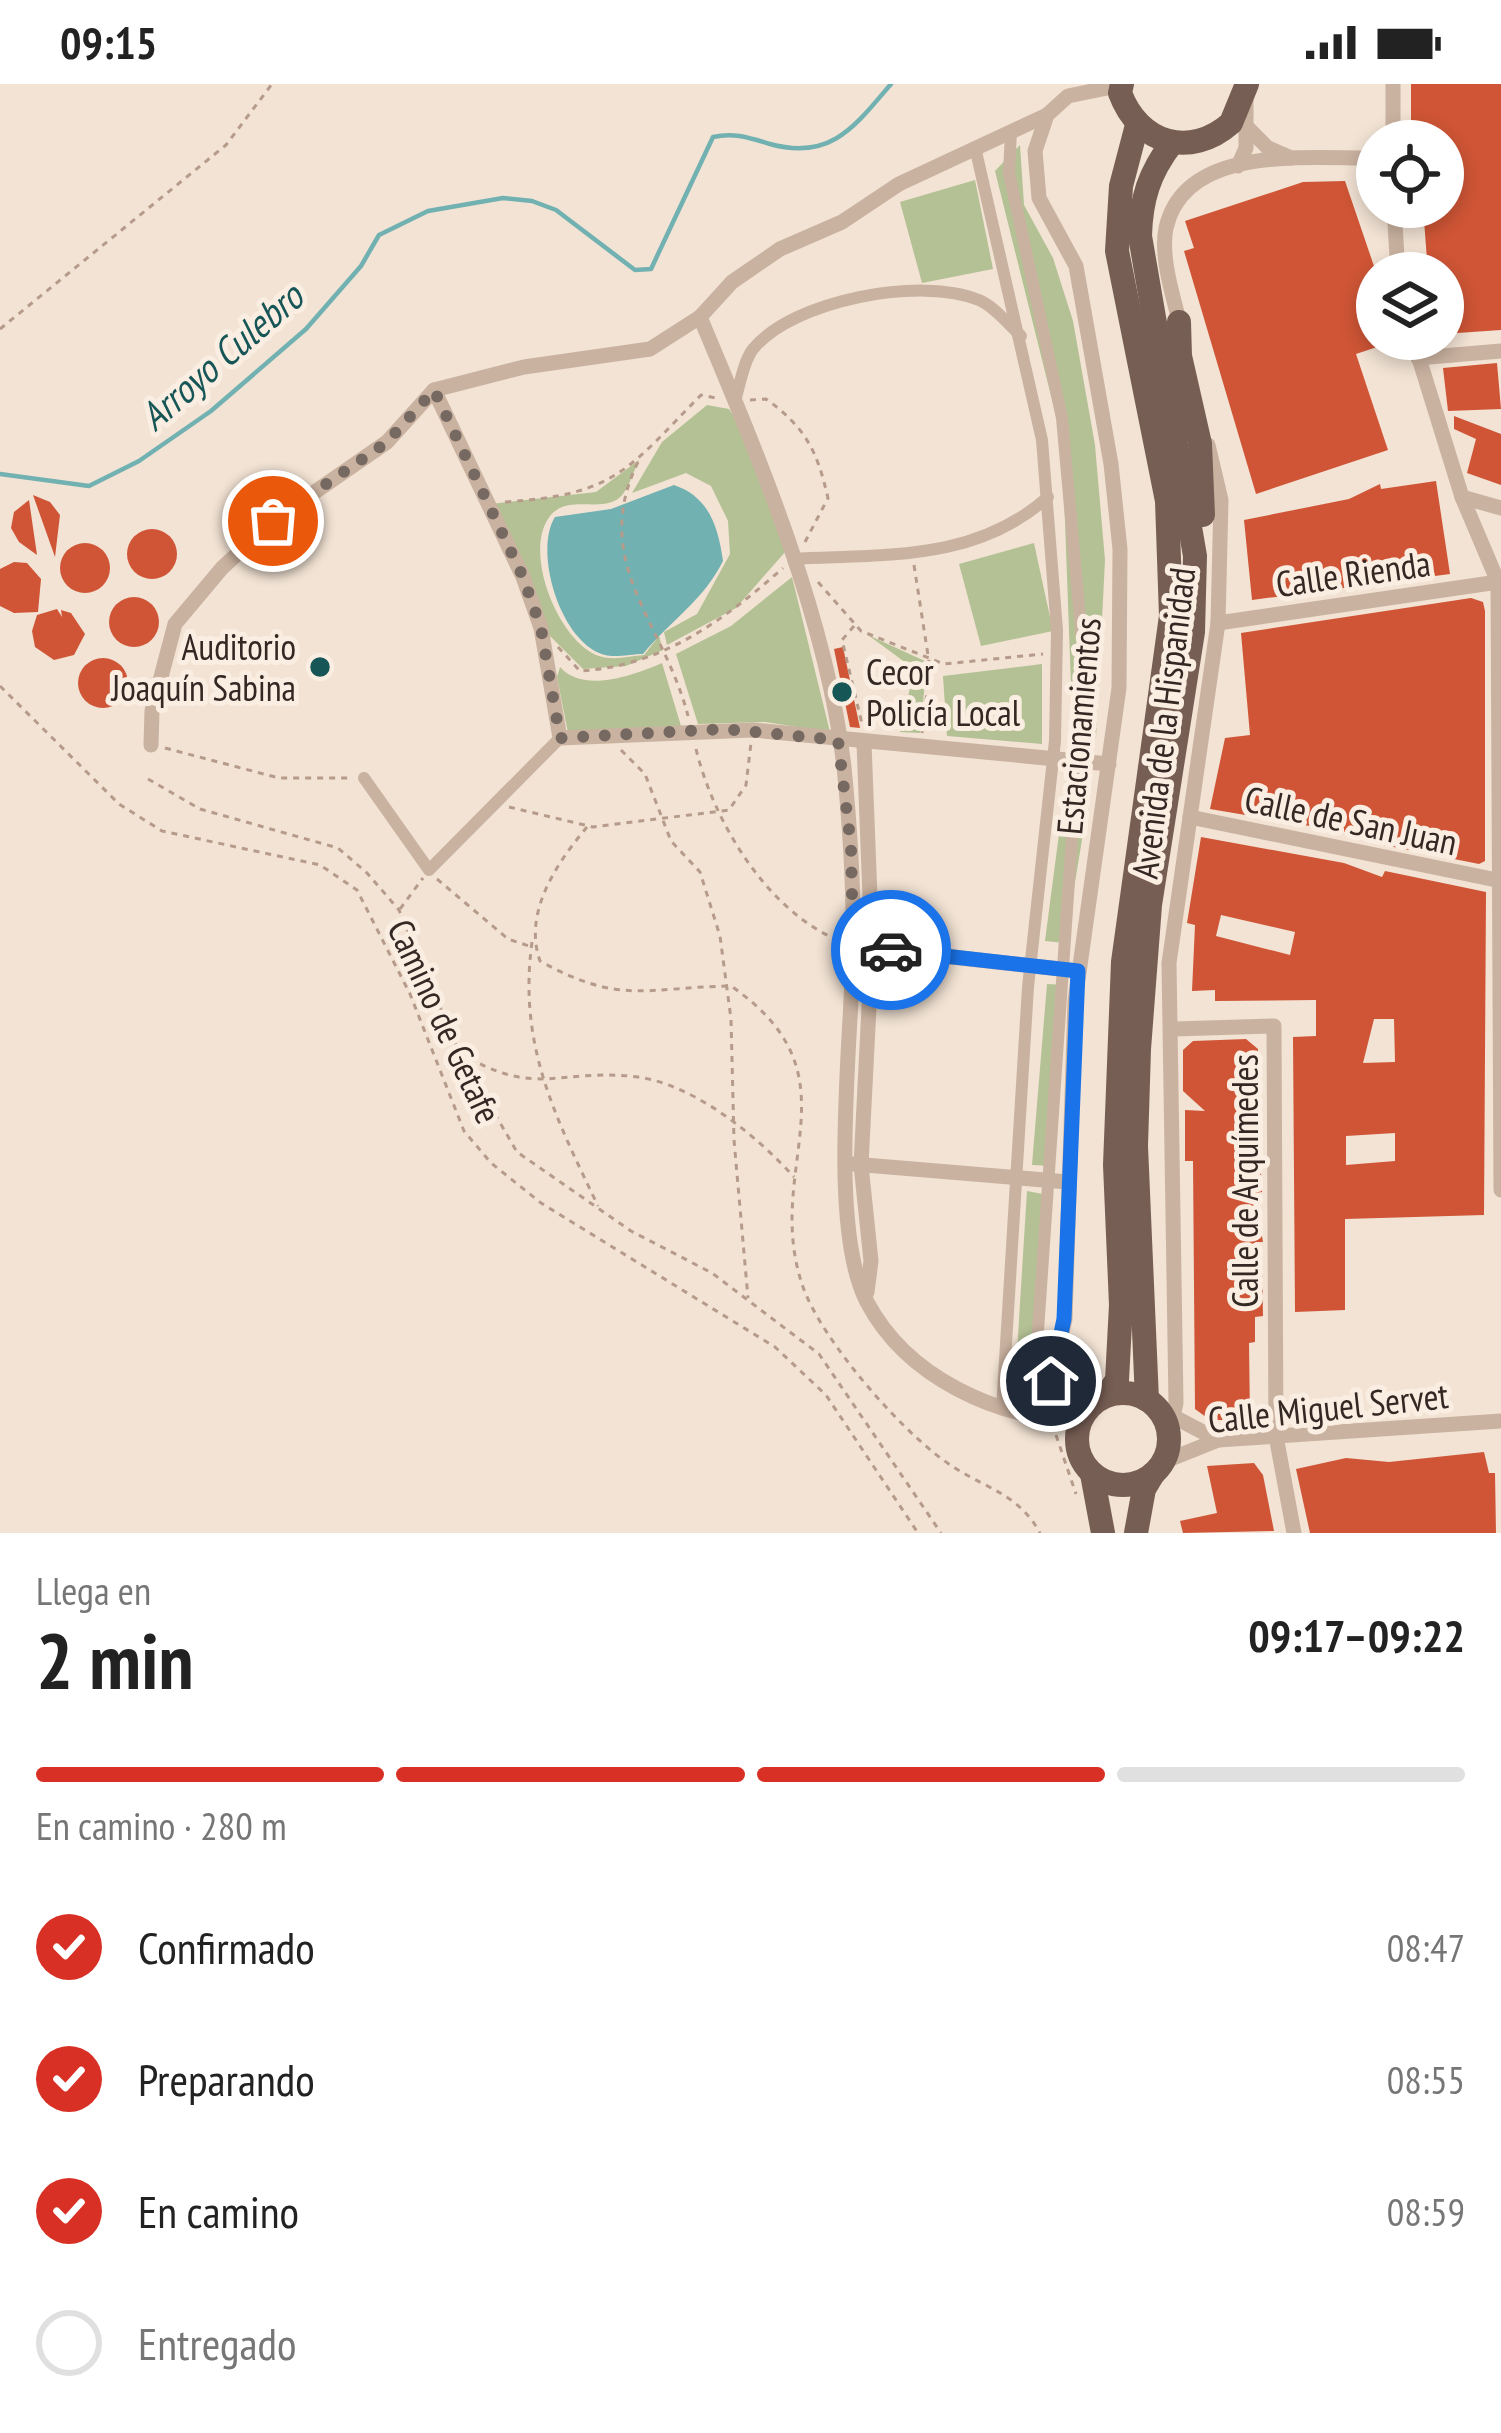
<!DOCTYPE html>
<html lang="es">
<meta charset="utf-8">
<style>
body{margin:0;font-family:"PT Sans Narrow",sans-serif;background:#f2f2f2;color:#222;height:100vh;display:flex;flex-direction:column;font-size:45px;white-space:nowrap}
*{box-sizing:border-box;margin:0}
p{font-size:39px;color:#767676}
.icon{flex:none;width:66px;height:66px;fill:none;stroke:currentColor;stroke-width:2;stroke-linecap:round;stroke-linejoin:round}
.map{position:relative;height:1449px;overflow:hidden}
.side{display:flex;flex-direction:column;background:#fff;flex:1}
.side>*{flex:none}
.controls{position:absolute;left:1356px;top:36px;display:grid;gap:24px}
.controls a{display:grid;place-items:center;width:108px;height:108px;border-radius:50%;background:#fff;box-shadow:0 6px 18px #0003;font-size:60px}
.pin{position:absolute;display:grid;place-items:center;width:102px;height:102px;color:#fff;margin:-51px;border:6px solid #fff;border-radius:50%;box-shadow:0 3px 12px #0007}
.courier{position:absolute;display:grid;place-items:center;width:120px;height:120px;margin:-60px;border:9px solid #1a73e8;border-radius:50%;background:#fff;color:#222;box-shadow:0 3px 15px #0007}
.overview em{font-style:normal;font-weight:800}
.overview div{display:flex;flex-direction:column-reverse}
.overview{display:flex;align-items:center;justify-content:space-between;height:204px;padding:0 36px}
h1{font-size:78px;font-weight:800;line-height:90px}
.bar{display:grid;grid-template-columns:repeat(4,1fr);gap:18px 12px;align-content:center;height:144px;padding:0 36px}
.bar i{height:15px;border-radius:9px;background:#e0e0e0}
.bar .current{background:#d93025}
.bar p{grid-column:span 4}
ol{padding:0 36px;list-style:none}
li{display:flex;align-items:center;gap:36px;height:132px}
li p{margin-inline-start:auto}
li .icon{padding:12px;border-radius:50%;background:#d93025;color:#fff;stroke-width:4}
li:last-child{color:#767676}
li i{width:66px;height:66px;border:6px solid #e0e0e0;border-radius:50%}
.status{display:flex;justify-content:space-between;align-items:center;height:84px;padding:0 60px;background:#fff;direction:ltr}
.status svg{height:33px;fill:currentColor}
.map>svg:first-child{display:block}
.green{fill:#b4c194}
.water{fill:#72b1b1}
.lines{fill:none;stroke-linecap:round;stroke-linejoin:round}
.stream{stroke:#72b1b1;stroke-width:4.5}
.building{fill:#cf5536;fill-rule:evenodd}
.path{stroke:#b69b8a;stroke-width:3;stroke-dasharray:6 6;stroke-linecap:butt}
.pedestrian{stroke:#cab2a0;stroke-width:12}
.minor{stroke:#cab2a0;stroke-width:15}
.primary{stroke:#775e54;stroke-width:24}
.done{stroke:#766962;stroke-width:12;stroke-dasharray:0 21.6}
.route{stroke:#1a73e8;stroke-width:15}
.poi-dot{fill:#175657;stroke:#faede1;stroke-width:4.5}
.labels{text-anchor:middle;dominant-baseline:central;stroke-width:10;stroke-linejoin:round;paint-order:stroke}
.street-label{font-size:36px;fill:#342824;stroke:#faede1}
.poi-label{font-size:36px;fill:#342824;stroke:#faede1;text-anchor:end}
.water-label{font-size:39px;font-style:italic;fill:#175657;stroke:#faede1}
</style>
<div class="status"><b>09:15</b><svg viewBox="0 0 49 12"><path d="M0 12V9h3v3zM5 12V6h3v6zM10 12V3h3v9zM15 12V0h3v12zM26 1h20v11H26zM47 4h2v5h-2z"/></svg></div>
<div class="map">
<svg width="1501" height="1449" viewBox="0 0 1501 1449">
<rect width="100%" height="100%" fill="#f2e3d4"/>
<g class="green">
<polygon points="1020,61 1024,121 1053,174 1073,237 1095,361 1105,476 1096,654 1073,656 1062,356 995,87"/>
<polygon points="975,96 993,185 922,199 900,118"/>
<polygon points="707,321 729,325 737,337 786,467 736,524 667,561 664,548 697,530 730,470 728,437 711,402 686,389 632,409 662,358"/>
<path d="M639,376C634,386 630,401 623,410C605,433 566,406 548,435C524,471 559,558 599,572C614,577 630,572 644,571L659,552L663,566L626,582L583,585L544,546L491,420L596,408Z"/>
<polygon points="1034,459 1053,547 981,562 959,480"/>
<polygon points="792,493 830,648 765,638 698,640 676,570 731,542"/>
<polygon points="868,551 927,578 920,649 900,648 910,604 906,579"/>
<path d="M662,579L681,642L568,649L557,593L560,583C584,610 634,591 662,579Z"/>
<polygon points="1042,580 1042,660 947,652 943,592"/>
<polygon points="1066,696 1091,701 1065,859 1045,857"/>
<polygon points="1047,900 1066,901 1052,1082 1032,1081"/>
<polygon points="1027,1107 1048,1111 1034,1321 1014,1316"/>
</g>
<path class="water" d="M674,401C709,413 718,442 723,477C703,517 671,536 643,570C632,570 615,574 605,571C561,560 533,468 555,433L611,425Z"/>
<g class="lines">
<path class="stream" d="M0,390L89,402L139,377L211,327L306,245L361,182L379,151L428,127L503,114L532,117L556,126L635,186L651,185L713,53C734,48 750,54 770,60C831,77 855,42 891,0"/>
</g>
<g class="building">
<polygon points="1411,0 1501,0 1501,246 1443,250 1443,189 1428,189 1423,123 1443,123 1443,57 1411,57"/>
<polygon points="1345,97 1377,191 1368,199 1377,225 1377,263 1356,270 1388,366 1256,410 1184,167 1194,164 1185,137 1303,98"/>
<polygon points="1497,279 1501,325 1448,327 1443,284"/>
<polygon points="1454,332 1501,350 1501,401 1467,389 1476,355 1454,345"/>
<polygon points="1436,397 1450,490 1252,516 1244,436 1349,415 1380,400 1381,405"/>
<polygon points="33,411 50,418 60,431 55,473"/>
<polygon points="29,416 37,471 19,458 11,444 14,428"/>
<circle cx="152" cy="470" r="25"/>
<circle cx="85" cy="484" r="25"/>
<polygon points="14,478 27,479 41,495 38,528 14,529 0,522 0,485"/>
<circle cx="134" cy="538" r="25"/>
<polygon points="1471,514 1483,518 1485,527 1485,777 1479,780 1369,758 1369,752 1210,725 1225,654 1250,651 1241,549"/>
<polygon points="57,525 62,533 61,526 71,529 85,550 74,571 54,576 35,563 32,547 37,531"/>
<polygon points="843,563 860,644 850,643 834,565"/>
<circle cx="103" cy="599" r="25"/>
<path d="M1201,753L1344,779L1382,793L1385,787L1486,808L1484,1131L1345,1135V1226L1295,1228L1293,953L1316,952V916L1215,917V906L1192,907L1195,841L1187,839ZM1221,831L1295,848L1290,871L1216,852ZM1374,935H1394L1395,978L1363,979ZM1395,1049V1077L1346,1081V1052Z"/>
<polygon points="1246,955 1258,965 1257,1014 1252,1014 1255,1090 1261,1089 1262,1108 1254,1109 1255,1147 1261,1146 1263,1158 1255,1158 1255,1183 1262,1183 1263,1232 1255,1233 1255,1258 1249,1259 1250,1336 1210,1336 1195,1325 1193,1077 1185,1077 1185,1026 1205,1027 1183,1007 1183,966 1193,957"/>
<polygon points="1484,1368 1489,1389 1495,1389 1496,1449 1310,1449 1296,1385 1346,1374 1389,1378"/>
<polygon points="1254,1379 1263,1391 1274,1447 1183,1449 1180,1437 1217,1429 1207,1382"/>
</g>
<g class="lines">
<g class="path">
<polyline points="0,245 226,61 272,0"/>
<path d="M750,316L766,315C805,343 817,366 828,414L805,458"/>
<path d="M638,378C589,478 664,538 688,632"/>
<path d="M505,418C616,411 628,385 701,311L716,314"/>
<polyline points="914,481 930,584 922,649"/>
<polyline points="818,498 861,547 944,580 1043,570"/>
<polyline points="854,542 842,556 862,640"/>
<path d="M558,563L580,587C662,582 723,537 783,484"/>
<polyline points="0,602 119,720 162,747 320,781 357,806 410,910 464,1047 491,1079 541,1119 775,1263 826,1311 918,1449"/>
<polyline points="165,664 279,694 349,694"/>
<path d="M696,665C714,739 768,828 840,857"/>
<polyline points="621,666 645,690 671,757 700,788 720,852 731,935 734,1056 748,1214"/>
<polyline points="148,695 200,725 338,764 367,789 399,826 459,968 517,1068 631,1147 712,1189 819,1270 941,1449"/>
<polyline points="509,723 593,743 729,726 746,701 751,659"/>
<path d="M587,743C556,780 523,829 540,877C621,922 647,903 731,902C863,993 761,1083 803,1203C822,1257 906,1354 955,1384C990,1406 1019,1411 1040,1449"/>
<polyline points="437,795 508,855 529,862"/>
<polyline points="400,825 423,794"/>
<path d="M532,858C518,961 555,1032 598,1122"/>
<path d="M459,968C536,1016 559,983 638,993C695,1001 757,1052 794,1093"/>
<polyline points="1069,1314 1094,1295"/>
<polyline points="1056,1351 1076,1410"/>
</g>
<g class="pedestrian">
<polyline points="1011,47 1009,89 1062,334 1084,579 1032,1334"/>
<polyline points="975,63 1042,356 1057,546 1055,657 1028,903 1002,1325"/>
<path d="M735,317C740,301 743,278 753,265C793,216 921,192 979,216C994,222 1009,241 1021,252"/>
<path d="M793,475C885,470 975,478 1048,413"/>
<polyline points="364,694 429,786 560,654"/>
</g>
<g class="minor">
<polyline points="1393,0 1393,57"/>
<path d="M1047,31L899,100L842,138L780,165L732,198L700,233C758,371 827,534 844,683C850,743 854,805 853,865C852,954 828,1143 867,1218C907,1294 998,1335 1080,1337"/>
<polyline points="1247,43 1268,64 1291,74"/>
<polyline points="1238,82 1246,64 1246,15"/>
<polyline points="1394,123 1398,189"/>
<path d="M1181,244C1174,215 1160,174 1166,144C1185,59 1310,75 1377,74"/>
<polyline points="1413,255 1462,413 1498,498 1501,1106"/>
<polyline points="1418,274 1501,267"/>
<polyline points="434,306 523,493 541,544 560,654 753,646 1109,680"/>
<polyline points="1462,413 1501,424"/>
<polyline points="1218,539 1498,498"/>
<polyline points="864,659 872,864 861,1081 871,1177 867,1208"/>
<polyline points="151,661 152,627 175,540 222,484 273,437 387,358 434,306 524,283 650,265 700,233"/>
<polyline points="1190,733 1501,797"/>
<polyline points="862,863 1078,887"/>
<polyline points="1174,945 1274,942 1276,1352 1294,1449"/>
<polyline points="853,1080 1068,1098"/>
<polyline points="1157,1324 1218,1356"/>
<polyline points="1072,1334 1052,1321 1051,1297 1065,1235 1075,917 1119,604 1120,465 1111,380 1076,182 1039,114 1035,67 1047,31 1068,12 1122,1"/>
<polyline points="1169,1350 1176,1319 1169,879 1218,539 1221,416 1208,361"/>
<polyline points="1163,1378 1218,1356 1501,1337"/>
</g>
<g class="primary">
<path d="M1122,0L1120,9C1139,60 1190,75 1231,39L1247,0"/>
<polyline points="1179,238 1180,272 1200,360 1203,431"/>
<circle cx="1123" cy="1355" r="46"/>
<polyline points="1107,1311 1117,1296 1121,1221 1115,1081 1123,878 1171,532 1167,417 1117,167 1121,102 1137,41"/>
<path d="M1147,1316L1136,1062L1139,965L1150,821L1193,548L1195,472L1140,152C1141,115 1149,89 1172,59"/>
<polyline points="1092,1390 1103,1449"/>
<polyline points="1136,1449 1144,1405 1153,1390"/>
</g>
</g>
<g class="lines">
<polyline class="done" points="273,437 387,358 434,306 523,493 541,544 560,654 724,645 838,656 851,762 853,862 891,866"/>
<polyline class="route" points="891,866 1078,887 1064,1235 1051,1297"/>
</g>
<g class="poi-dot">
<circle cx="320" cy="583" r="12"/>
<circle cx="842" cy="608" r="12"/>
</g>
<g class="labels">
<g class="street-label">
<text transform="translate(1353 489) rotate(-8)">Calle Rienda</text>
<text transform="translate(1163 639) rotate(-83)">Avenida de la Hispanidad</text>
<text transform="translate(1078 642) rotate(-85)">Estacionamientos</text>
<text transform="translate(1351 736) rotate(12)">Calle de San Juan</text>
<text transform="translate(445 937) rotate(65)">Camino de Getafe</text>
<text transform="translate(1244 1097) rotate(-90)">Calle de Arquímedes</text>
<text transform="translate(1328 1323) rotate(-6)">Calle Miguel Servet</text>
</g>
<g class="poi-label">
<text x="296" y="562">Auditorio<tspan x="296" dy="41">Joaquín Sabina</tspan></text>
<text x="866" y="587" text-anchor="start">Cecor<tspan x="866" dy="41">Policía Local</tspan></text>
</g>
<g class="water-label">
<text transform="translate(221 272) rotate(-41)">Arroyo Culebro</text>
</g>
</g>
</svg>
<div class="controls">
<a><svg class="icon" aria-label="locate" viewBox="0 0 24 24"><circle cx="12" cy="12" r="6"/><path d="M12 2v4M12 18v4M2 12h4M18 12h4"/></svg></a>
<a><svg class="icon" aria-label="layers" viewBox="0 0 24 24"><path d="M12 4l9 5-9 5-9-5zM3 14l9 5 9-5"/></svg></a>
</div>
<div class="pin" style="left:273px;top:437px;background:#ea580c"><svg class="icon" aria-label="bag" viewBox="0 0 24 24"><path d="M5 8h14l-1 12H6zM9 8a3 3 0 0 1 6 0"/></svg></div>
<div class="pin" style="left:1051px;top:1297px;background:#1f2937"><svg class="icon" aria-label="home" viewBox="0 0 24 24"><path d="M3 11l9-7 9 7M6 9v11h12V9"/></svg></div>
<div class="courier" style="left:891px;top:866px"><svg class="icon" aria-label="car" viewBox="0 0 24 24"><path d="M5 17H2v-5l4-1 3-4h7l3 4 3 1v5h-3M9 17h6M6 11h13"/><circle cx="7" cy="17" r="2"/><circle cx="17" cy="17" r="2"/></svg></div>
</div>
<section class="side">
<div class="overview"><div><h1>2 min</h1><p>Llega en</p></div><em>09:17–09:22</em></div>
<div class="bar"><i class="current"></i><i class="current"></i><i class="current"></i><i></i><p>En camino · 280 m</p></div>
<ol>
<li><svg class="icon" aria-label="check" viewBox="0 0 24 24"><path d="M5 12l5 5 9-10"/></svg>Confirmado<p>08:47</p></li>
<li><svg class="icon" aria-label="check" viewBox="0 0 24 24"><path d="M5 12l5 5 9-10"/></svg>Preparando<p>08:55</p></li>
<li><svg class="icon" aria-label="check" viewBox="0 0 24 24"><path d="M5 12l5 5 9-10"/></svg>En camino<p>08:59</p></li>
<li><i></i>Entregado</li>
</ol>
</section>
